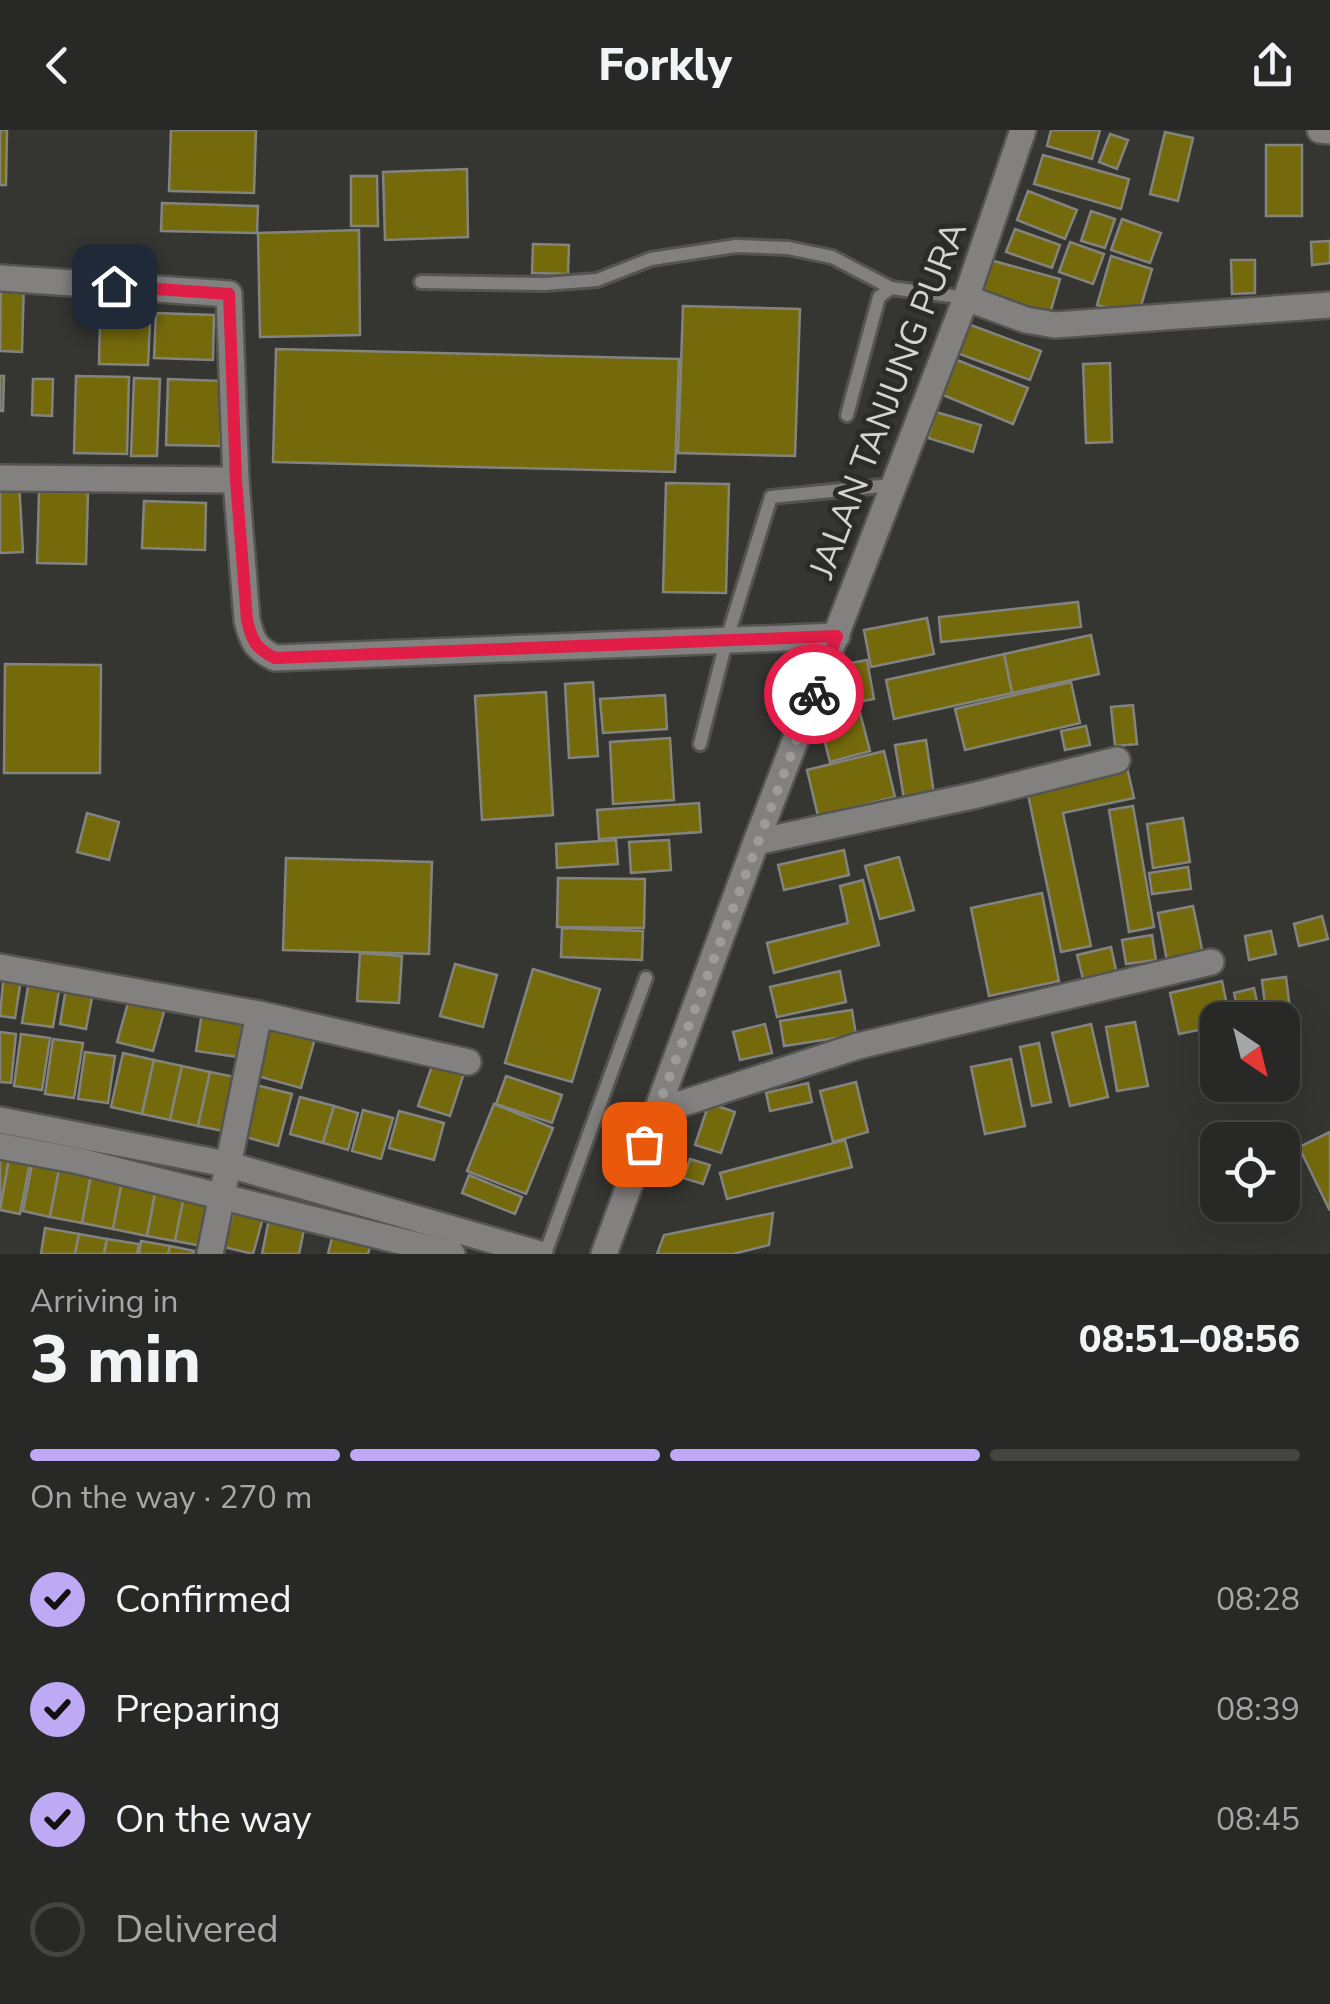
<!DOCTYPE html>
<meta charset="utf-8">
<style>
body{margin:0;font-family:"Nunito Sans",sans-serif;background:#343432;color:#f1f3f6;height:100vh;display:flex;flex-direction:column;font-size:38px;white-space:nowrap}
*{box-sizing:border-box;margin:0}
p{font-size:32px;color:#a5a6a7}
.icon{flex:none;width:55px;height:55px;fill:none;stroke:currentColor;stroke-width:2;stroke-linecap:round;stroke-linejoin:round}
.map{position:relative;height:1124px;overflow:hidden}
.details{display:flex;flex-direction:column;background:#282826;flex:1}
.details>*{flex:none}
.needle{width:65px;rotate:145deg}
.tools{position:absolute;left:1200px;top:872px;display:grid;gap:20px}
.tools a{display:grid;place-items:center;width:100px;height:100px;border-radius:20px;background:#282826;box-shadow:0 10px 40px #0002,0 0 0 2px #444443;font-size:50px}
.pin{position:absolute;display:grid;place-items:center;width:85px;height:85px;color:#fff;margin:-42px;border-radius:20px;box-shadow:0 5px 15px #0006}
.courier{position:absolute;display:grid;place-items:center;width:100px;height:100px;margin:-50px;border:8px solid #e11d48;border-radius:50%;background:#fff;color:#222;box-shadow:0 2px 12px #0007}
.headline em{font-style:normal;font-weight:800}
.headline div{display:flex;flex-direction:column-reverse}
.headline{display:flex;align-items:center;justify-content:space-between;height:170px;padding:0 30px}
h1{font-size:65px;font-weight:800;line-height:75px}
.bar{display:grid;grid-template-columns:repeat(4,1fr);gap:15px 10px;align-content:center;height:120px;padding:0 30px}
.bar i{height:12px;border-radius:8px;background:#444443}
.bar .active{background:#bea9f5}
.bar p{grid-column:span 4}
ol{padding:0 30px;list-style:none}
li{display:flex;align-items:center;gap:30px;height:110px}
li p{margin-inline-start:auto}
li .icon{padding:10px;border-radius:50%;background:#bea9f5;color:#111;stroke-width:4}
li:last-child{color:#a5a6a7}
li i{width:55px;height:55px;border:5px solid #444443;border-radius:50%}
header{display:flex;justify-content:space-between;align-items:center;height:130px;padding:0 30px;background:#282826;font-size:45px;font-weight:800}
.map>svg:first-child{display:block}
.building{fill:#756a0b;stroke:#838380;stroke-width:2.5}
.lines{fill:none;stroke-linecap:round;stroke-linejoin:round}
.lane-casing{stroke:#545451;stroke-width:18}
.street-casing{stroke:#545451;stroke-width:30}
.secondary-casing{stroke:#545451;stroke-width:30}
.lane{stroke:#82817f;stroke-width:12}
.street{stroke:#82817f;stroke-width:25}
.secondary{stroke:#82817f;stroke-width:25}
.done{stroke:#9c9c99;stroke-width:10;stroke-dasharray:0 18}
.route{stroke:#e11d48;stroke-width:12}
.labels{text-anchor:middle;dominant-baseline:central;stroke-width:10;stroke-linejoin:round;paint-order:stroke}
.street-label{font-size:35px;fill:#d3d3d1;stroke:#2b2b29}
</style>
<header><svg class="icon" aria-label="back" viewBox="0 0 24 24"><path d="M15 5l-7 7 7 7"/></svg>Forkly<svg class="icon" aria-label="share" viewBox="0 0 24 24"><path d="M12 15V3M7 8l5-5 5 5M5 13v7h14v-7"/></svg></header>
<div class="map">
<svg width="1330" height="1124" viewBox="0 0 1330 1124">
<rect width="100%" height="100%" fill="#353532"/>
<g class="building">
<polygon points="0,0 7,0 6,55 0,55"/>
<polygon points="171,0 256,0 254,63 169,61"/>
<polygon points="1051,0 1100,0 1092,29 1047,16"/>
<polygon points="1165,2 1193,8 1178,71 1150,64"/>
<polygon points="1110,4 1128,10 1117,39 1099,32"/>
<rect x="1266" y="15" width="36" height="71"/>
<polygon points="1043,25 1129,49 1121,79 1034,54"/>
<polygon points="467,39 468,107 385,110 383,42"/>
<polygon points="351,46 377,46 378,96 351,96"/>
<polygon points="1028,61 1077,80 1065,109 1017,90"/>
<polygon points="162,73 258,76 257,103 161,101"/>
<polygon points="1091,81 1115,89 1105,118 1081,111"/>
<polygon points="1122,89 1161,103 1150,133 1111,120"/>
<polygon points="1015,99 1060,115 1052,138 1006,122"/>
<polygon points="359,100 360,205 260,207 258,103"/>
<polygon points="1330,111 1330,133 1312,135 1311,112"/>
<polygon points="1070,112 1104,124 1093,154 1059,142"/>
<polygon points="533,114 569,115 568,144 532,143"/>
<polygon points="1111,126 1152,139 1138,186 1097,175"/>
<polygon points="990,130 1060,149 1049,187 979,167"/>
<polygon points="1231,130 1255,130 1255,163 1232,164"/>
<polygon points="1,149 24,150 22,222 0,221"/>
<polygon points="683,176 800,179 795,326 678,323"/>
<polygon points="156,183 214,185 213,230 154,228"/>
<polygon points="100,191 150,192 148,235 99,234"/>
<polygon points="968,194 1041,221 1030,250 957,223"/>
<polygon points="276,219 679,229 675,342 273,332"/>
<polygon points="957,230 1028,258 1013,294 943,265"/>
<polygon points="1110,233 1112,312 1086,313 1083,234"/>
<polygon points="0,246 4,246 3,281 0,281"/>
<polygon points="76,246 129,247 127,324 74,323"/>
<polygon points="134,248 160,249 157,326 131,326"/>
<polygon points="33,249 53,249 52,286 32,285"/>
<polygon points="168,249 221,251 220,316 166,315"/>
<polygon points="936,282 981,295 973,322 928,308"/>
<polygon points="19,350 23,422 0,423 0,351"/>
<polygon points="666,353 729,354 726,463 663,462"/>
<polygon points="39,362 88,363 86,434 37,433"/>
<polygon points="144,371 206,373 205,420 142,418"/>
<polygon points="1078,472 1081,497 941,512 939,487"/>
<polygon points="927,488 934,524 871,537 864,500"/>
<polygon points="1091,505 1099,544 1012,563 1004,524"/>
<polygon points="1004,524 1012,563 894,589 886,550"/>
<polygon points="867,530 874,569 842,575 835,536"/>
<polygon points="5,534 101,535 100,643 4,643"/>
<polygon points="593,552 598,626 569,628 565,554"/>
<polygon points="1071,552 1080,593 965,620 955,579"/>
<polygon points="546,562 553,685 482,690 475,566"/>
<polygon points="665,565 667,599 603,603 600,569"/>
<polygon points="1133,575 1137,614 1115,616 1111,577"/>
<polygon points="859,579 870,621 830,632 819,590"/>
<polygon points="1086,596 1090,615 1065,620 1061,601"/>
<polygon points="670,608 674,670 613,674 610,612"/>
<polygon points="926,610 934,664 904,669 895,615"/>
<polygon points="884,621 895,667 818,686 807,640"/>
<polygon points="1126,633 1134,668 1063,683 1091,816 1061,822 1026,655"/>
<polygon points="699,673 701,702 599,709 597,680"/>
<polygon points="1133,676 1154,797 1129,802 1109,680"/>
<polygon points="87,683 119,692 109,730 77,722"/>
<polygon points="1183,688 1190,732 1153,738 1147,694"/>
<polygon points="616,710 618,734 557,738 556,714"/>
<polygon points="669,710 671,740 631,743 629,712"/>
<polygon points="844,720 849,745 784,760 778,735"/>
<polygon points="899,727 914,780 880,789 865,736"/>
<polygon points="286,728 432,732 429,824 283,820"/>
<polygon points="1188,737 1191,759 1152,764 1149,743"/>
<polygon points="558,748 645,749 644,798 557,797"/>
<polygon points="863,750 879,815 774,843 767,813 848,793 840,756"/>
<polygon points="1042,763 1059,851 989,866 971,778"/>
<polygon points="1193,776 1203,824 1167,831 1158,783"/>
<polygon points="1322,786 1328,809 1299,816 1294,794"/>
<polygon points="562,798 643,801 642,830 561,827"/>
<polygon points="1271,801 1276,824 1249,830 1245,806"/>
<polygon points="1152,805 1156,830 1126,834 1122,810"/>
<polygon points="1111,817 1118,849 1085,857 1077,825"/>
<polygon points="360,823 402,826 399,873 357,871"/>
<polygon points="455,834 497,845 483,897 440,886"/>
<polygon points="533,839 600,859 572,952 505,933"/>
<polygon points="4,841 22,843 15,888 0,886"/>
<polygon points="840,841 846,872 777,887 770,857"/>
<polygon points="1286,847 1290,879 1266,883 1262,850"/>
<polygon points="29,851 60,855 53,897 22,893"/>
<polygon points="1222,851 1230,890 1218,890 1218,896 1179,904 1170,863"/>
<polygon points="67,852 94,857 86,899 60,894"/>
<polygon points="133,855 169,864 153,921 117,912"/>
<polygon points="1254,858 1261,890 1240,890 1234,863"/>
<polygon points="203,876 244,882 238,927 196,921"/>
<polygon points="852,880 856,905 784,916 780,891"/>
<polygon points="273,889 317,901 301,958 257,946"/>
<polygon points="1135,892 1148,956 1117,961 1106,897"/>
<polygon points="765,894 772,923 740,930 733,902"/>
<polygon points="1091,894 1108,967 1070,976 1052,903"/>
<polygon points="0,902 16,904 11,953 0,952"/>
<polygon points="21,904 50,908 42,960 14,956"/>
<polygon points="53,909 83,913 74,968 45,964"/>
<polygon points="1039,913 1051,972 1032,976 1020,917"/>
<polygon points="85,922 115,926 108,973 78,969"/>
<polygon points="123,923 154,930 142,984 111,977"/>
<polygon points="1011,929 1025,996 985,1004 971,937"/>
<polygon points="154,930 182,936 170,990 142,984"/>
<polygon points="433,933 464,943 450,986 418,976"/>
<polygon points="182,936 210,942 198,996 170,990"/>
<polygon points="210,942 240,948 228,1002 198,996"/>
<polygon points="506,946 562,965 552,993 496,974"/>
<polygon points="856,952 868,1002 833,1012 820,961"/>
<polygon points="808,953 812,972 770,981 766,963"/>
<polygon points="256,955 292,964 278,1016 242,1006"/>
<polygon points="300,967 334,976 323,1013 290,1004"/>
<polygon points="709,973 735,982 721,1023 695,1015"/>
<polygon points="494,974 553,998 526,1064 467,1041"/>
<polygon points="334,976 358,983 348,1020 323,1013"/>
<polygon points="363,980 393,988 381,1029 352,1021"/>
<polygon points="399,981 444,993 434,1030 389,1018"/>
<polygon points="1330,1002 1330,1078 1329,1079 1299,1017"/>
<polygon points="845,1010 852,1037 727,1069 720,1043"/>
<polygon points="0,1016 11,1018 0,1079"/>
<polygon points="11,1018 32,1022 20,1084 0,1080"/>
<polygon points="34,1024 61,1029 50,1087 23,1081"/>
<polygon points="61,1029 93,1035 82,1093 50,1087"/>
<polygon points="690,1029 710,1035 703,1054 683,1048"/>
<polygon points="93,1035 124,1041 113,1099 82,1093"/>
<polygon points="124,1041 158,1048 147,1106 113,1099"/>
<polygon points="469,1045 522,1067 515,1084 462,1063"/>
<polygon points="158,1048 185,1064 175,1111 147,1106"/>
<polygon points="187,1051 214,1057 202,1116 175,1111"/>
<polygon points="234,1080 263,1088 253,1124 224,1117"/>
<polygon points="773,1083 769,1115 733,1124 657,1124 664,1105"/>
<polygon points="270,1084 306,1090 299,1124 262,1124"/>
<polygon points="337,1087 375,1096 368,1124 328,1124"/>
<polygon points="45,1098 79,1104 75,1124 41,1124"/>
<polygon points="79,1104 107,1109 104,1124 75,1124"/>
<polygon points="107,1109 139,1114 137,1124 104,1124"/>
<polygon points="141,1111 170,1116 168,1124 139,1124"/>
<polygon points="170,1116 194,1121 193,1124 168,1124"/>
</g>
<g class="lines">
<g class="lane-casing">
<g id="lane">
<polyline points="421,152 545,154 597,150 651,129 736,116 788,118 832,127 891,158"/>
<polyline points="847,285 879,167 891,158 966,168"/>
<polyline points="700,614 726,512 771,367 892,355"/>
<polyline points="545,1124 646,848"/>
</g>
</g>
<g class="street-casing">
<g id="street">
<polyline points="1320,0 1330,1"/>
<polyline points="0,148 229,164 236,350 0,348"/>
<polyline points="966,168 1026,190 1055,195 1330,175"/>
<path d="M236,350L247,490C252,511 256,519 275,528L837,506"/>
<polyline points="756,712 977,665 1117,630"/>
<polyline points="0,837 259,884 468,932"/>
<polyline points="656,982 858,916 1211,832"/>
<polyline points="0,990 226,1034 540,1124"/>
<polyline points="0,1016 79,1031 452,1124"/>
<polyline points="210,1124 259,884"/>
</g>
</g>
<g class="secondary-casing">
<polyline id="secondary" points="604,1124 756,712 966,168 1023,0"/>
</g>
<use href="#lane" class="lane"/>
<use href="#street" class="street"/>
<use href="#secondary" class="secondary"/>
</g>
<g class="lines">
<polyline class="done" points="644,1014 814,564"/>
<path class="route" d="M114,156L229,164L236,350L247,490C252,511 256,519 275,528L837,506L814,564"/>
</g>
<g class="labels">
<g class="street-label">
<text transform="translate(888 270) rotate(-69)">JALAN TANJUNG PURA</text>
</g>
</g>
</svg>
<div class="tools">
<a><svg class="needle" viewBox="-14 -14 28 28"><path d="M0-13l5 13h-10z" fill="#e53935"/><path d="M0 13l5-13h-10z" fill="#a5a6a7"/></svg></a>
<a><svg class="icon" aria-label="locate" viewBox="0 0 24 24"><circle cx="12" cy="12" r="6"/><path d="M12 2v4M12 18v4M2 12h4M18 12h4"/></svg></a>
</div>
<div class="pin" style="left:644px;top:1014px;background:#ea580c"><svg class="icon" aria-label="bag" viewBox="0 0 24 24"><path d="M5 8h14l-1 12H6zM9 8a3 3 0 0 1 6 0"/></svg></div>
<div class="pin" style="left:114px;top:156px;background:#1f2937"><svg class="icon" aria-label="home" viewBox="0 0 24 24"><path d="M3 11l9-7 9 7M6 9v11h12V9"/></svg></div>
<div class="courier" style="left:814px;top:564px"><svg class="icon" aria-label="bike" viewBox="0 0 24 24"><circle cx="6" cy="16" r="4"/><circle cx="18" cy="16" r="4"/><path d="M6 16l4-8h5l3 8M10 8l3 8H6M13 5h3"/></svg></div>
</div>
<section class="details">
<div class="headline"><div><h1>3 min</h1><p>Arriving in</p></div><em>08:51–08:56</em></div>
<div class="bar"><i class="active"></i><i class="active"></i><i class="active"></i><i></i><p>On the way · 270 m</p></div>
<ol>
<li><svg class="icon" aria-label="check" viewBox="0 0 24 24"><path d="M5 12l5 5 9-10"/></svg>Confirmed<p>08:28</p></li>
<li><svg class="icon" aria-label="check" viewBox="0 0 24 24"><path d="M5 12l5 5 9-10"/></svg>Preparing<p>08:39</p></li>
<li><svg class="icon" aria-label="check" viewBox="0 0 24 24"><path d="M5 12l5 5 9-10"/></svg>On the way<p>08:45</p></li>
<li><i></i>Delivered</li>
</ol>
</section>
